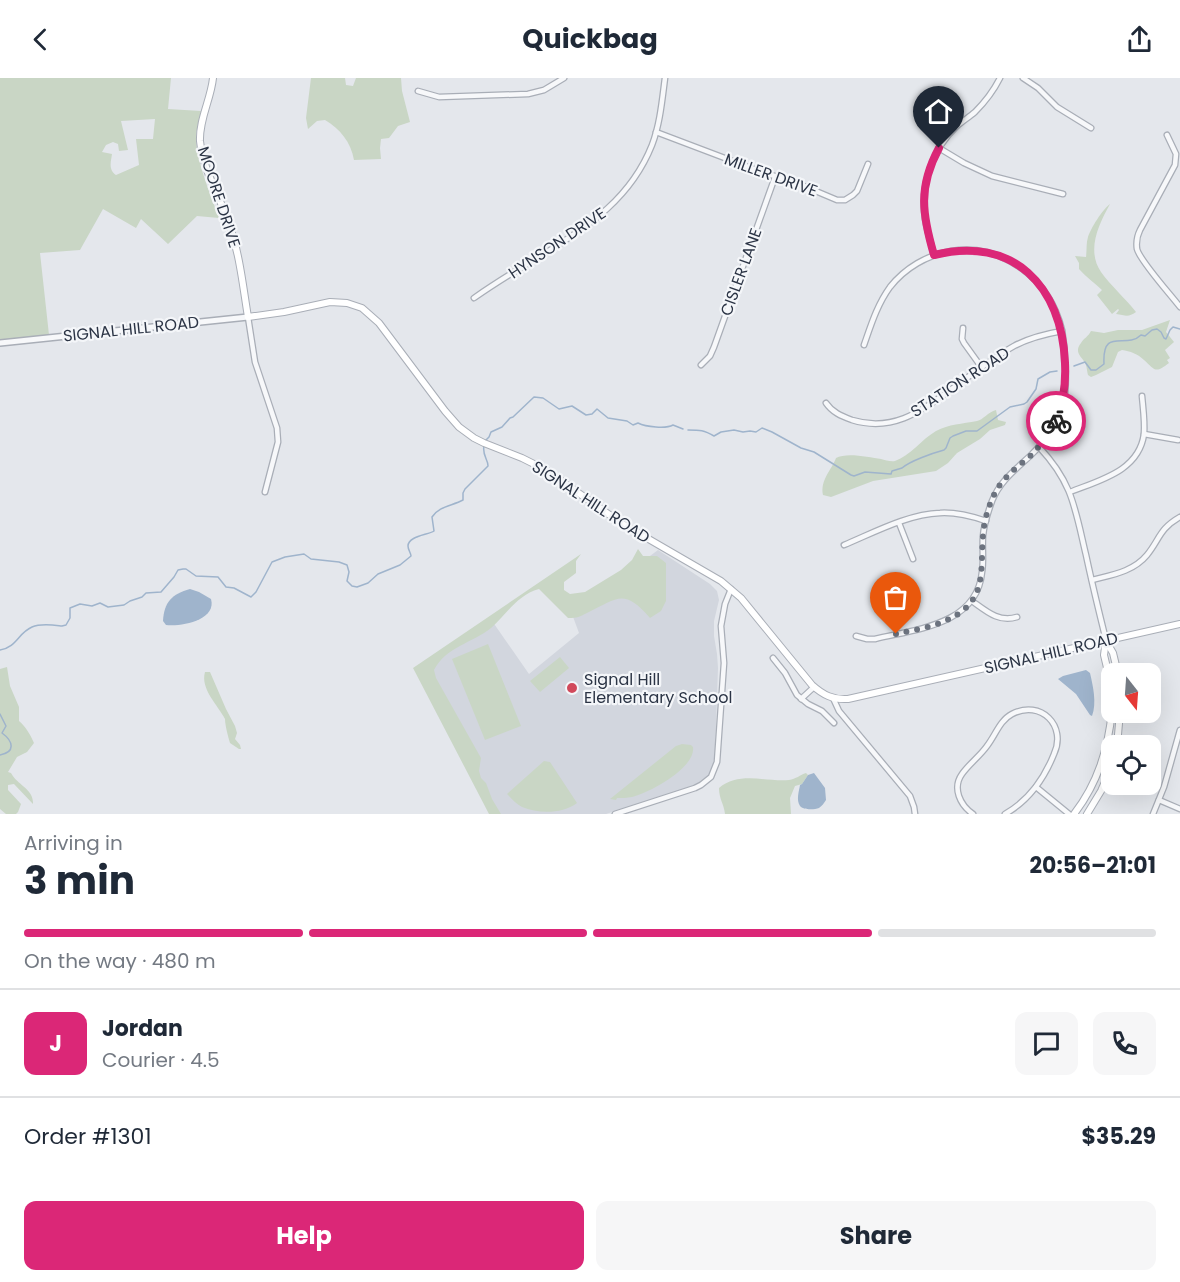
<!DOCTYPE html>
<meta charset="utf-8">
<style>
body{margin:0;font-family:Poppins,sans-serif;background:#f6f6f7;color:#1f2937;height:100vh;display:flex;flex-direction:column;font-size:22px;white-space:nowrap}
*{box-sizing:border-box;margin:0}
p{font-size:20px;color:#747a83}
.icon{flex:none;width:33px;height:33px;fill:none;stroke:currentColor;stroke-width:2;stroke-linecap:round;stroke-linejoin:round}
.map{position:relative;height:736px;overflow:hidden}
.details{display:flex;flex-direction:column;background:#fff;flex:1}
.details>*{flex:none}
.needle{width:39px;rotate:163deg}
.fabs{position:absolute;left:1101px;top:585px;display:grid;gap:12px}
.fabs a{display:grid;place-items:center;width:60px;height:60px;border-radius:12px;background:#fff;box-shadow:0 6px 24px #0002;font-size:30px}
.pin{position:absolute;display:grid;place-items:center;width:51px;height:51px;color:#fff;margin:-62px -26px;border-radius:50% 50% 50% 0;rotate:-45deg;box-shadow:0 0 6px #0007}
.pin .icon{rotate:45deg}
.courier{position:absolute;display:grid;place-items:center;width:60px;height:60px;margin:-30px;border:4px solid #db2777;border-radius:50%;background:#fff;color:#222;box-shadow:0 2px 8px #0007}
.headline em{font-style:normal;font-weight:700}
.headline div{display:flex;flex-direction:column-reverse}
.headline{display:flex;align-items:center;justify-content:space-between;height:102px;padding:0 24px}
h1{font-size:39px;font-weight:700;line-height:45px}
.bar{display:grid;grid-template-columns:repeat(4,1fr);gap:9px 6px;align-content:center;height:72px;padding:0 24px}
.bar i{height:8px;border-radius:4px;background:#e0e1e3}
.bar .on{background:#db2777}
.bar p{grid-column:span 4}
.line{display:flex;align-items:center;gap:15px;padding:0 24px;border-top:2px solid #e0e1e3}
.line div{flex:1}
.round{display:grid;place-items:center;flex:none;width:63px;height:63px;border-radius:12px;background:#f6f6f7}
.cta{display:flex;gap:12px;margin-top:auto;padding:12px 24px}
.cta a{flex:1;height:69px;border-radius:12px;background:#db2777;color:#fff;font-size:24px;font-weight:700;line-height:69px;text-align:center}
.cta a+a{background:#f6f6f7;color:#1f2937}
header{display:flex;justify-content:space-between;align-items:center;height:78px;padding:0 24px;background:#fff;font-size:27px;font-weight:700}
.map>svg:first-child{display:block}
.built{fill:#d2d6de}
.green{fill:#c9d6c5;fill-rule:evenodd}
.water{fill:#9fb4cc}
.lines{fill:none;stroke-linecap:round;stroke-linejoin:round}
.stream{stroke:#9fb4cc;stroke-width:1.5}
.minor-casing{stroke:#a9aeb7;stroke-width:7}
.tertiary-casing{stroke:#a9aeb7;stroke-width:8}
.secondary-casing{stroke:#a9aeb7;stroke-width:8}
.minor{stroke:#f7f8fa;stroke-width:4.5}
.tertiary{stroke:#f7f8fa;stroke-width:5}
.secondary{stroke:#fff;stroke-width:6}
.done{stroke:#6c737f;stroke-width:6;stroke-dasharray:0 10.8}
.route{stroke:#db2777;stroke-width:8}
.poi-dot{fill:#d1495b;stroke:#f4f6f9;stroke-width:2}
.labels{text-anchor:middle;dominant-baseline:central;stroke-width:4.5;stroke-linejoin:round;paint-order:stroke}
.street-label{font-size:16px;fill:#2b3445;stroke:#f4f6f9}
.poi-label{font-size:16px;fill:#2b3445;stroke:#f4f6f9;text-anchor:start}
</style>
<header><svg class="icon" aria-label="back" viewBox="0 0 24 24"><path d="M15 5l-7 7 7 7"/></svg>Quickbag<svg class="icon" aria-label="share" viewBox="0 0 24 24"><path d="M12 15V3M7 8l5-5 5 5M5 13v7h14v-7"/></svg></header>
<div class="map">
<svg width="1180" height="736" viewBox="0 0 1180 736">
<rect width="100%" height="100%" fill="#e4e7ec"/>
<polygon class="built" points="658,472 710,506 717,513 719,522 714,543 714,558 717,576 718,590 715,675 712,694 708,700 701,705 606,736 495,736 417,591 490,540 529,596 579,555 572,536"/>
<g class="green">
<path d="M0,0H171L168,31L201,33C199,41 197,49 196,57C195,81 211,117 219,140L197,138L168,166L141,141L136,150L103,131L80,172L40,175L49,257L0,262ZM155,41L153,61H136L139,87L116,97C108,91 111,84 112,76L102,74L106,67L113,64L118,66L119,73L128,72L121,43Z"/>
<path d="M311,0H345L346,7L353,8L356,0H401L402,13L410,44L398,48L389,60L381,61L380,70L381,81L354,82C351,64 340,51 325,42L317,43L308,51L306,40Z"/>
<path d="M1110,126C1099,146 1086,172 1101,194C1111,208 1125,220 1136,234C1128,240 1125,237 1116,236L1119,232L1118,231L1112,236L1097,217L1102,212C1095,205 1086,199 1079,191V185L1075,178L1086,179C1087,172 1086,165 1088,159C1091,150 1102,132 1110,126Z"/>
<path d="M1170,242L1166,254L1174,264L1165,272L1170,280L1167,282L1169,285C1155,296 1155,292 1144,282C1138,276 1130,273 1122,272L1118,274L1112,289L1096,297L1091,299L1088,297C1087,294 1087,290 1086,287C1083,279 1073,275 1081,265C1084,260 1088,259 1091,253L1104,255L1118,252H1142Z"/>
<path d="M996,332L998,342L1006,344L1005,347L990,352L980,361L957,375L948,385L936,393L873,403L831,419L823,417C820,402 831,393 836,380C846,374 869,379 881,381C885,382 891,384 895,383C910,378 922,361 936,353C949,346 962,346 977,343C983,342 988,334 996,332Z"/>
<path d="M638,471L643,478H657L666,485V523L661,533L650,540C624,510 618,520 587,535C579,539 578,540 568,540L539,511C517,517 507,536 491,550C472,565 446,569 434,592L436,600L481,680L479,693L481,700L486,705L492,721L501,736H489L413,590L581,476L576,483V495L564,504V512L570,516L585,514L621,492L632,482Z"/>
<polygon points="488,566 521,648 485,662 452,581"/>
<polygon points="560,579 569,590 540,614 530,603"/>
<path d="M7,589L10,608L19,629V643C26,649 30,656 34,665L27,674L17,679L8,694L11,695C17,707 34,711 33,726L14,706L8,707V712L21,726L18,734L16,736H6L0,731V591Z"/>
<path d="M205,594H210L226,631L235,648L237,655L235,661L240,667L241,671H239L230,665C228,658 225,647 225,641C218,627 200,611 205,594Z"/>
<path d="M682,666L691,667L693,669C696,690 649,715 632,719C627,720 622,720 617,720L616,722L610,721L676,668Z"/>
<path d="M544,683L550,684L577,725C562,736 539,736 522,729C516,726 512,721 507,716Z"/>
<path d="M806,695L808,697L802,706L795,708L790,720L791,736H725C724,726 719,721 719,710C739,693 765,704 789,702C796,701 800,697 806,695Z"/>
</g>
<g class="water">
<path d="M190,511L199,514L211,521C217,542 181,549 166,547L163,543C164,524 172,516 190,511Z"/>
<path d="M1086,592L1090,595C1093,608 1097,625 1092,638L1090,637L1076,616L1058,601L1063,598Z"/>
<path d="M814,695L825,710L826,722C824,725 822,728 819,730C814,732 803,732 800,728C796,722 799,713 800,707L802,706L808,697Z"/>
</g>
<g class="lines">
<g class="stream">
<path d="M1074,288L1085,284L1091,292H1096L1104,286C1102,248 1126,272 1141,257L1145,258L1152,252L1157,251L1161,254L1164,260L1166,261L1170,252L1173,249L1180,251"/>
<path d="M688,352C700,352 704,352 714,358L721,354L734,352L743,354L750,353L756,354L762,350L772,354L801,370L814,374L851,397L854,398L865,394L891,396L892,393L902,390C910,383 933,375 944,372L946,370L950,360L953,358L966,353H977L1010,329L1024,326L1027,324L1036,311L1038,301L1050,294L1057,293"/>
<path d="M486,362L489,359L491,354L502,349L510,340L513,339L534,319L543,320L559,331L572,328L586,337L592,336L597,331L608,340L627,343L633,347L638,345C646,349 666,351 673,347L683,351"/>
<path d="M0,572C17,569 18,555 32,549C41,545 53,547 62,548L66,547L70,540V530L80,526L92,528L100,525L108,529L124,527L130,523L142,519L146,515L161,514L174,499L178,492L183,491H186L196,498L218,499L226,509L234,510L251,519L256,514L272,484L285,479L304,476L311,481L339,484L347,487L349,494L347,503L352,508L357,509L368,505L378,496L400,487L411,478C411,475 408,472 408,468C408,458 428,457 434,453L432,439C439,428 452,428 463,422V415L465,411L488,388C488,381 482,377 484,368"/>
<path d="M0,636L6,648L2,655C13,663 16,674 0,677"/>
</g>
<g class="minor-casing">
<g id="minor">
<polyline points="1023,0 1038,10 1057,29 1091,50"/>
<polyline points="418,13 439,19 528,16 544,12 564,0"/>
<polyline points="656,54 759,93 799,106 837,122 845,122 853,117 857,113 868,86"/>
<path d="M1167,57L1176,76L1175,87L1140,152C1137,158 1136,164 1137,171C1140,183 1171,217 1180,229"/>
<polyline points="939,70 964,85 992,98 1063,116"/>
<path d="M934,177C931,165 927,153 925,141C920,108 932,71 957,48C963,43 969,39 975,34C985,24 994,12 1000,0"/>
<path d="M474,220C497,204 520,190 544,176C590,147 631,120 652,67C660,46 662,23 665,0"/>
<polyline points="248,239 255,284 277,350 278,364 265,414"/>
<polyline points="963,250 962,261 964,265 982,290"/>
<polyline points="701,287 710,278 714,269 775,99"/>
<path d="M826,325C832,334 841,338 852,342C891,354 919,335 949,313C970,298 991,281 1014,268C1029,260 1045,256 1062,253"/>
<polyline points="1144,356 1178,362"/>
<path d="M1039,369C1073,405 1075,431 1086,477C1092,505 1099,534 1106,562"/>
<path d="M1070,414C1100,402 1139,393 1144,356C1145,343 1143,330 1142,318"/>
<polyline points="899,445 913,481"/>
<path d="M844,467C873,455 908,436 940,435C956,434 971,438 986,443"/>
<path d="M1092,502C1111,497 1133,494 1147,477C1160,461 1159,451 1180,439"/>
<path d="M972,523C986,533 999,545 1017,539"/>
<path d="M856,558L867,561H875C916,551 977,547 982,494C984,482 982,470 983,458C984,446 988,434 992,423C1000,403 1015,392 1030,378C1048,361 1060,340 1065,316C1066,305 1066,295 1065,284C1065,273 1064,263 1062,252C1050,202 1004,165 951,173C927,177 905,190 890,209C877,227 871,247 864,267"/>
<polyline points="773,580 785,595 797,617 808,626 822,633 834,645"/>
<polyline points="833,620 839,633 910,718 914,729 915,736"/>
<polyline points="801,621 814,609"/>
<polyline points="1036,709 1069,736"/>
<polyline points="1159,722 1180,731"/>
<polyline points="615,736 695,710 701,707 711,699 717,684 724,585 721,548 725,526 731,511"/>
<path d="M973,736C960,727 952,710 962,696C969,686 980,678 987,668C995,658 1000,642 1012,636C1041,621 1067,648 1054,676C1044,701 1028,723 1005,736"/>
<polyline points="1153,736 1164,709 1180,652"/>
</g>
</g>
<g class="tertiary-casing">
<polyline id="tertiary" points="0,265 248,239"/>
</g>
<g class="secondary-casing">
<g id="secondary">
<path d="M213,0C211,21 199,41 200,63C203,93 221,120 230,149C240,178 243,209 248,239L284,234L330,224L347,225L362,230L379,245L445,333L459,349L474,360L484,365L522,380L546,392L621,445L721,503L741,520L812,607C823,617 833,622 848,621L1180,546"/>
<polyline points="1106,562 1104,577 1109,598 1112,625"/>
<polyline points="1106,563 1113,575 1118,596"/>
<polyline points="1117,668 1120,634"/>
<path d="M1074,736C1098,705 1108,671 1112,633"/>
<polyline points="1087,736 1101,713 1112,688"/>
</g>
</g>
<use href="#minor" class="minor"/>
<use href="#tertiary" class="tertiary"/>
<use href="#secondary" class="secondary"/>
</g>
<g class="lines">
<path class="done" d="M896,556C912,552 930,550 945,543C988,524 980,496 983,457C984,443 989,426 996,413C1004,399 1016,390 1028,380C1039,370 1049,357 1056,343"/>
<path class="route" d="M939,70C918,109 922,136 934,177C1013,157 1062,208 1065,285C1066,306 1064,324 1056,343"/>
</g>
<circle class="poi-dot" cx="572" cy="610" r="6"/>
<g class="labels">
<g class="street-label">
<text transform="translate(771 97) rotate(20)">MILLER DRIVE</text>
<text transform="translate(219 119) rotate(72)">MOORE DRIVE</text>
<text transform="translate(557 165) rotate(-34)">HYNSON DRIVE</text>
<text transform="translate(741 194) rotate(-70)">CISLER LANE</text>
<text transform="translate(131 251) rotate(-6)">SIGNAL HILL ROAD</text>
<text transform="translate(960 304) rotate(-33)">STATION ROAD</text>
<text transform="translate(591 424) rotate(33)">SIGNAL HILL ROAD</text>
<text transform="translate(1051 575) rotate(-13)">SIGNAL HILL ROAD</text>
</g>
<g class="poi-label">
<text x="584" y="601">Signal Hill<tspan x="584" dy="18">Elementary School</tspan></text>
</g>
</g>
</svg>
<div class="fabs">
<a><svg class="needle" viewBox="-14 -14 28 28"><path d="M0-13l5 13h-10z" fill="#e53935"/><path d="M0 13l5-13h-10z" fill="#747a83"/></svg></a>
<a><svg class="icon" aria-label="locate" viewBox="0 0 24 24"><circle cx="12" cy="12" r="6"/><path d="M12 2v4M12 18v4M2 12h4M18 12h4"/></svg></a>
</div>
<div class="pin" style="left:896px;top:556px;background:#ea580c"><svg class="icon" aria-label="bag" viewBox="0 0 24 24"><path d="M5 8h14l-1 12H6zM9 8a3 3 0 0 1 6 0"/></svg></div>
<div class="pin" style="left:939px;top:70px;background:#1f2937"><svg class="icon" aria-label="home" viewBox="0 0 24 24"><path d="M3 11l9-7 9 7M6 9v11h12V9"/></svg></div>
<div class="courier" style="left:1056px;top:343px"><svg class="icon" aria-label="bike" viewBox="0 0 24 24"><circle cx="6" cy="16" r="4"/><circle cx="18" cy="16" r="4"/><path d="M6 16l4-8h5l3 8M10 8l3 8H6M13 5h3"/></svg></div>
</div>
<section class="details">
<div class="headline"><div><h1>3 min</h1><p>Arriving in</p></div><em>20:56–21:01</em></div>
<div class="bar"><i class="on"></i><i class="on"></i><i class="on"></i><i></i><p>On the way · 480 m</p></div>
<div class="line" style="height:108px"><b class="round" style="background:#db2777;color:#fff">J</b><div><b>Jordan</b><p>Courier · 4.5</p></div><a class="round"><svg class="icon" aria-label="chat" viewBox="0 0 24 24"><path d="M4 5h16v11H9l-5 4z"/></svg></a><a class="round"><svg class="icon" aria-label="phone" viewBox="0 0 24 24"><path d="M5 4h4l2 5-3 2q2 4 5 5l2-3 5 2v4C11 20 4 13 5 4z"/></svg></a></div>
<div class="line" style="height:78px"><div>Order #1301</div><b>$35.29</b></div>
<div class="cta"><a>Help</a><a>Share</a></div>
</section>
